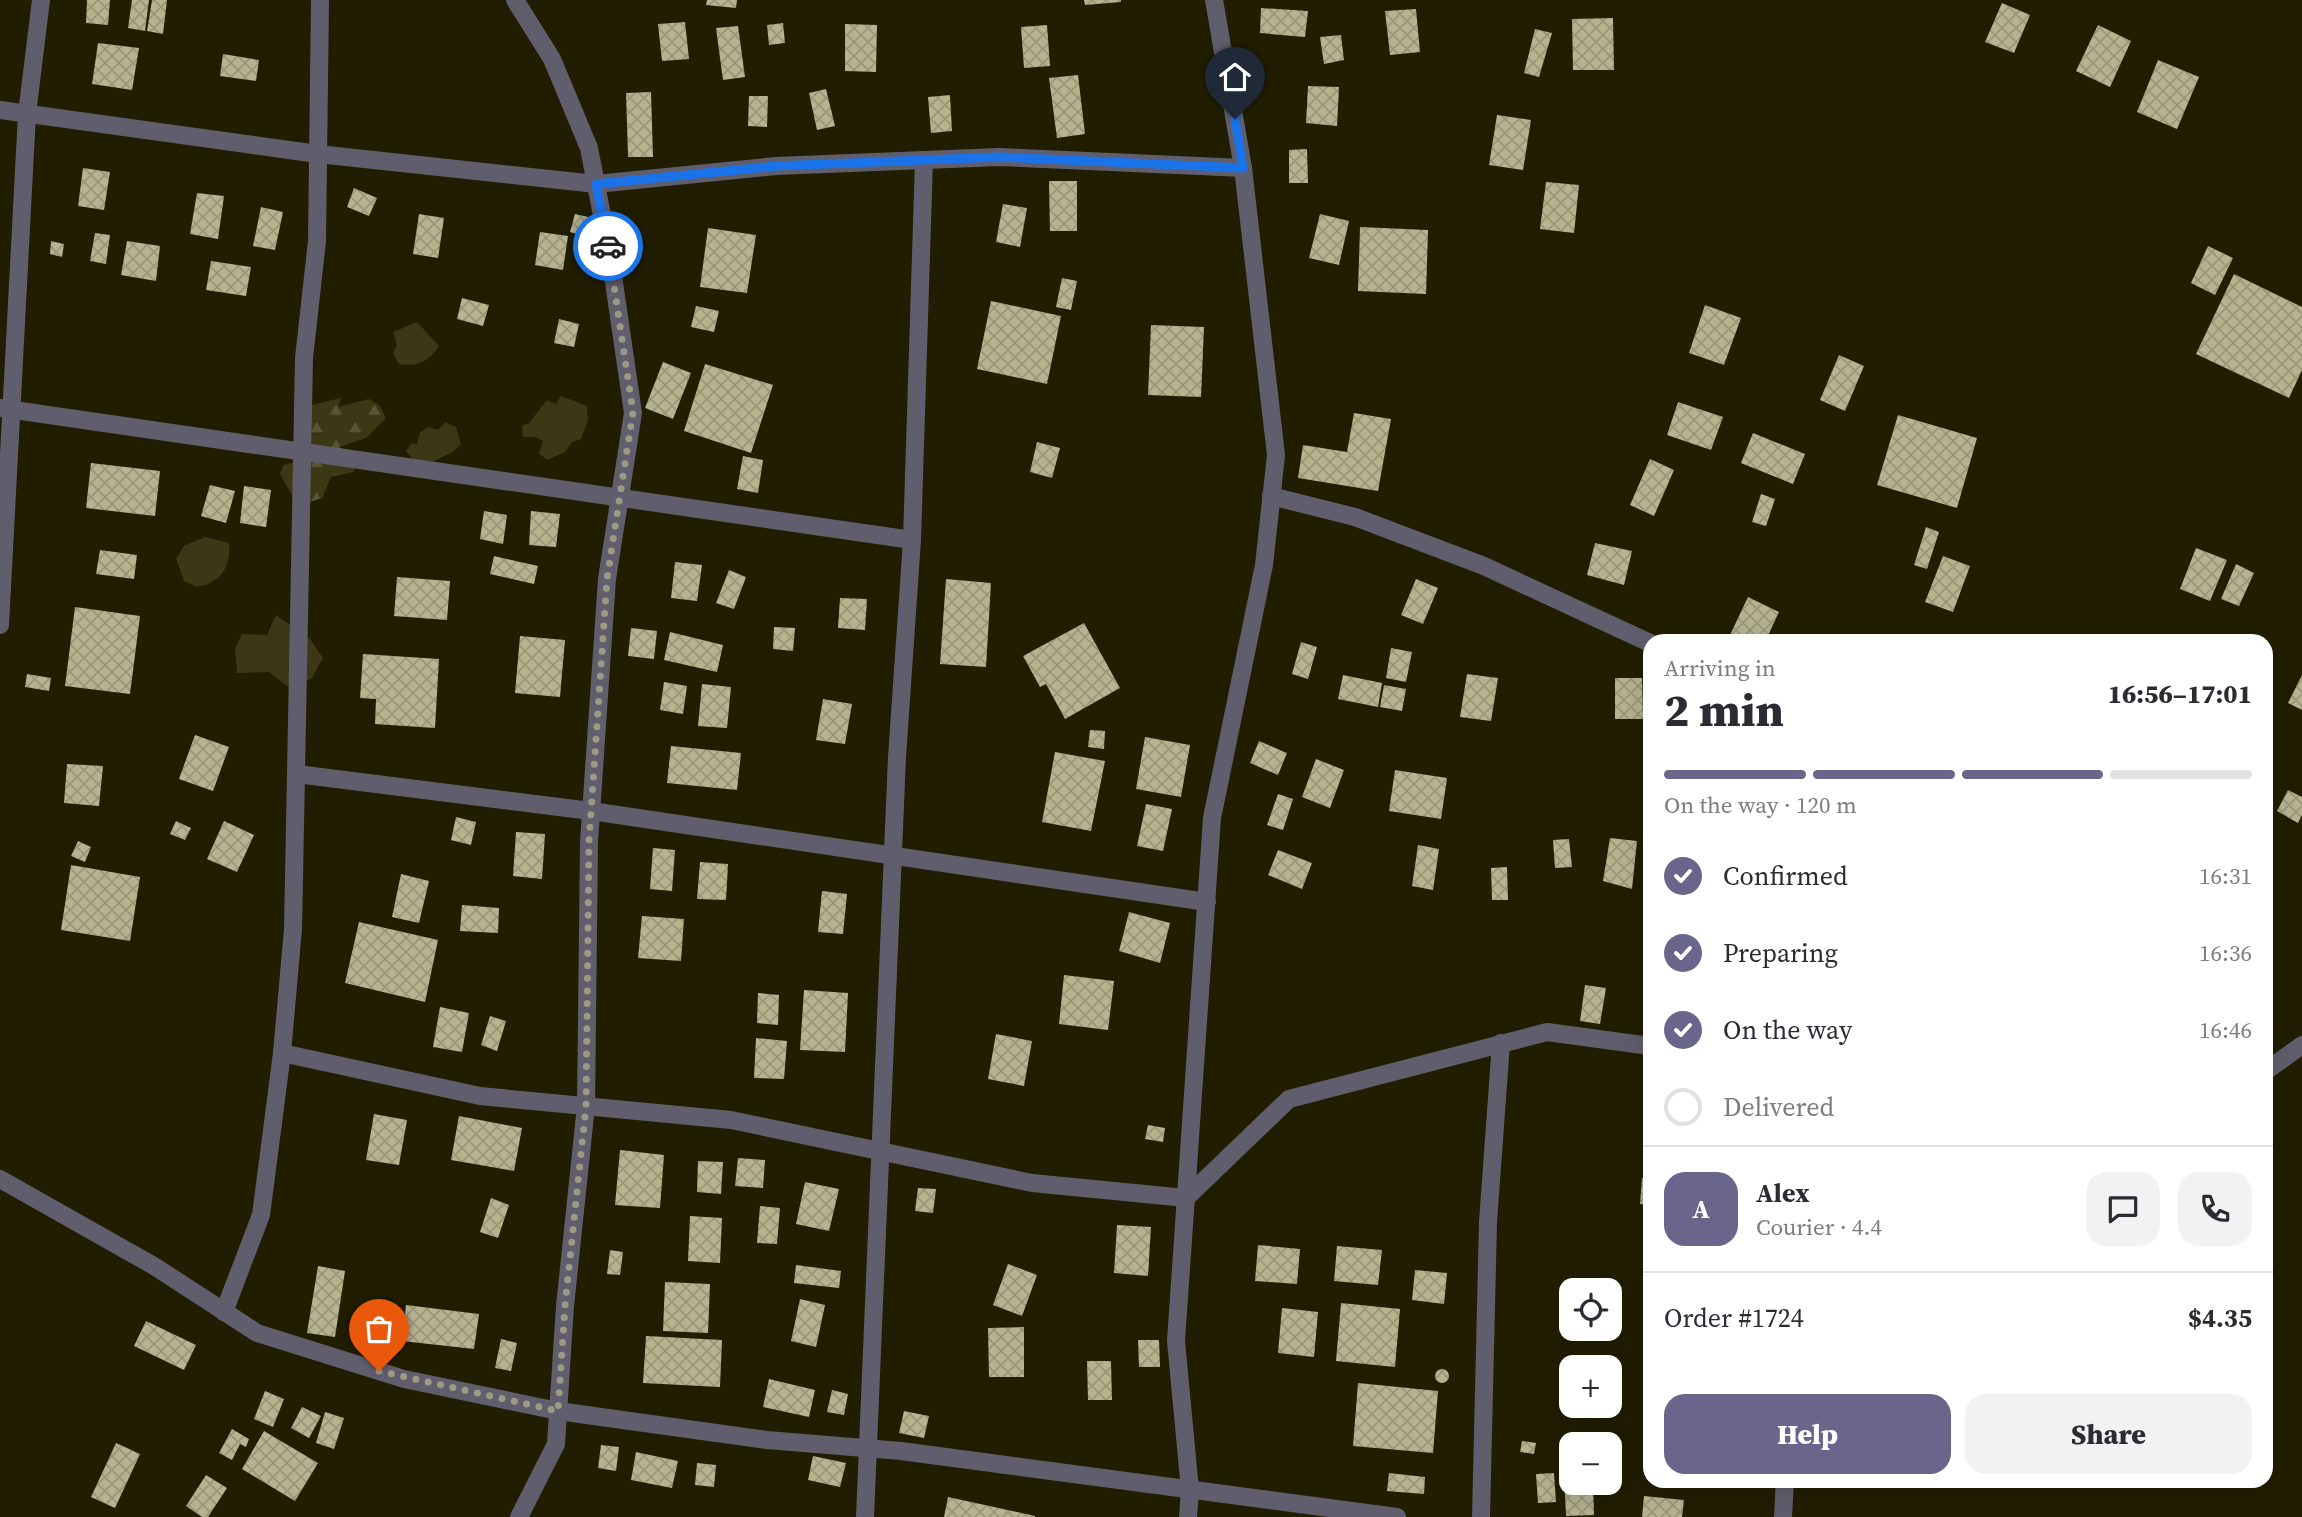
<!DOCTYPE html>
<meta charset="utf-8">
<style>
body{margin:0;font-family:"Source Serif 4",serif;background:#f2f2f3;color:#2b2b33;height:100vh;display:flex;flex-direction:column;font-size:26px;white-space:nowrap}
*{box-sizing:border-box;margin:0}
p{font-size:23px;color:#7c7c81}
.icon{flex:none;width:38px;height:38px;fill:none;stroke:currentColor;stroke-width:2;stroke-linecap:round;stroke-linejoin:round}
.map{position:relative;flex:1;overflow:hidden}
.drawer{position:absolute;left:1643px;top:634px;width:630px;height:854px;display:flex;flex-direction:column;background:#fff;border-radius:21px;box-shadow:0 7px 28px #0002}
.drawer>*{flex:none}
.tools{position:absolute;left:1559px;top:1278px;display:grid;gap:14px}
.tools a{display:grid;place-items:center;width:63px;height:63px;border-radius:14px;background:#fff;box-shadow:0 7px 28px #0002;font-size:35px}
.pin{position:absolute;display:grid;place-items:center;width:60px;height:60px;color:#fff;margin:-72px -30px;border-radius:50% 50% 50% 0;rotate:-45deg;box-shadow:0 0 7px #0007}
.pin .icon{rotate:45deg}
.courier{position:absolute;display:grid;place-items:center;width:70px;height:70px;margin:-35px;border:5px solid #1a73e8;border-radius:50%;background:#fff;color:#222;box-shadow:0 2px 9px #0007}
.headline em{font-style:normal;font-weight:800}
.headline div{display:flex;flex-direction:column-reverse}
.headline{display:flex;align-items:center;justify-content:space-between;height:119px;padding:0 21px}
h1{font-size:46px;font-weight:800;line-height:52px}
.bar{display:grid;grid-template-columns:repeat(4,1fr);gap:10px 7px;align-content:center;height:84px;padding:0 21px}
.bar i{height:9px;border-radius:5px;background:#e1e1e2}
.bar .active{background:#6a658b}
.bar p{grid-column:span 4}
.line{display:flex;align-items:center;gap:18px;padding:0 21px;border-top:2px solid #e1e1e2}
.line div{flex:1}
.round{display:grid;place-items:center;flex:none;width:74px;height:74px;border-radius:21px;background:#f2f2f3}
ol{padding:0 21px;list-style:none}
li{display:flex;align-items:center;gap:21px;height:77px}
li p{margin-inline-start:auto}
li .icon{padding:7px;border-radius:50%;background:#6a658b;color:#fff;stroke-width:4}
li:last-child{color:#7c7c81}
li i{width:38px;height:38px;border:4px solid #e1e1e2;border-radius:50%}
.cta{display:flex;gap:14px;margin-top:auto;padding:14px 21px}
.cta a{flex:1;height:80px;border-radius:21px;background:#6a658b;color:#fff;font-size:28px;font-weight:800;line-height:80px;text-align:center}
.cta a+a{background:#f2f2f3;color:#2b2b33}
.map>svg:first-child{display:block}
.green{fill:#3c3815}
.forest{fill:url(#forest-firs)}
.building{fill:url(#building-cross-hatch)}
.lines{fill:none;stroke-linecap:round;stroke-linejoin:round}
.street{stroke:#605e6c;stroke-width:18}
.done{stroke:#9c9a84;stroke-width:7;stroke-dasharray:0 12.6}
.route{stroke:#1a73e8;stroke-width:9}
</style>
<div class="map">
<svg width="2302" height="1517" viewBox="0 0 2302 1517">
<defs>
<pattern id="forest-firs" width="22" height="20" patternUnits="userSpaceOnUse" patternTransform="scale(1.75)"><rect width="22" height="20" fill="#3c3815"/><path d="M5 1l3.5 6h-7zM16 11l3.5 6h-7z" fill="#585436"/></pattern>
<pattern id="building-cross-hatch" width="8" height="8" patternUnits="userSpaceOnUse" patternTransform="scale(1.75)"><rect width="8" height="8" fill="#b6b38f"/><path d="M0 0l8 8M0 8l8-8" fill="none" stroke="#99977a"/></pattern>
</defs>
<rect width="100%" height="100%" fill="#211d00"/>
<g class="green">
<path d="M417,322L439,346C428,362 417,367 399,364L393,353L397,345L393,332Z"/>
<polygon points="561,396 587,406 588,420 581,439 572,442 565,452 548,460 539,454 543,441 535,437 523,437 522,426 529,423 547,400 556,404"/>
<polygon points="445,422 456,427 461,444 453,452 420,468 406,451 412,443 417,444 420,432 429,427 438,430"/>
<path d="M205,537L229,543C231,567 221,583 196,587L184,581L176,559L184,546Z"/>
<polygon points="276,615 310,639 323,658 311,679 287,686 269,672 237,673 235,649 242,634 267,635"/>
</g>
<polygon class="forest" points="341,398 338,407 369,399 379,405 386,418 366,438 339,447 360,460 353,472 331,477 322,498 298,506 280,474 284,465 296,462 314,448 310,438 313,434 303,422 303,407"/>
<g class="building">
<polygon points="87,0 110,0 108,25 86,23"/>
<polygon points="132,0 149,0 145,31 128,28"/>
<polygon points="152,0 167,0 163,34 147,31"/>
<polygon points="707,0 737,0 736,8 706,5"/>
<polygon points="1084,0 1121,0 1121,2 1085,5"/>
<polygon points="2002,3 2030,15 2014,53 1985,42"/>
<polygon points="1261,8 1308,11 1305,37 1260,33"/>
<polygon points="1416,9 1420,52 1390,55 1385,11"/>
<polygon points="1613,18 1614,70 1573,70 1572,19"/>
<polygon points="685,22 689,59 662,61 658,24"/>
<polygon points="783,23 785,43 769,45 767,25"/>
<polygon points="845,24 877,25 876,72 845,71"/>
<polygon points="1047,25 1050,66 1024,68 1021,27"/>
<polygon points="2098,25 2131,41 2110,87 2076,71"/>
<polygon points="738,26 745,77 723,80 716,28"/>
<polygon points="1535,29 1552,33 1539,77 1524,73"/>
<polygon points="1341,35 1344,60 1324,64 1320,37"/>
<polygon points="98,43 139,48 132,90 92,84"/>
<polygon points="223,54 259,60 256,81 220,76"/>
<polygon points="2158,60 2199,77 2177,129 2137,112"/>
<polygon points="1078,75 1085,134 1057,138 1049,78"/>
<polygon points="1308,86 1339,87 1337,126 1306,123"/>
<polygon points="826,89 835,126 817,130 809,93"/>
<polygon points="651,92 653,157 628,157 626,93"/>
<polygon points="950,95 952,131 931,133 928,97"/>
<polygon points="749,96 768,96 767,127 748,126"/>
<polygon points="1497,115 1531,120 1523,170 1489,165"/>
<polygon points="1307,149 1308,183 1289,183 1289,150"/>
<polygon points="83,168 110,172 104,210 78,206"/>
<polygon points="1049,181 1077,181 1077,231 1050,231"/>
<polygon points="1546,182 1579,185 1574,233 1540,229"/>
<polygon points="354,188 377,198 369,216 347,207"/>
<polygon points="197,193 224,196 218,239 190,234"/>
<polygon points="1003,204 1027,208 1020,247 996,242"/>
<polygon points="261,207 283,212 275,250 253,246"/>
<polygon points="419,214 444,218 438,258 413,254"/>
<polygon points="575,214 597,219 592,238 570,232"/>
<polygon points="1320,214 1349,221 1339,265 1309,258"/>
<polygon points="1360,227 1428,230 1426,294 1358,291"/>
<polygon points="708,228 756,235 747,293 700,287"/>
<polygon points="540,232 568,236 563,270 535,265"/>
<polygon points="95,233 110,235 106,264 90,261"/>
<polygon points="51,241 64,244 62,257 50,254"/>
<polygon points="127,241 160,246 156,281 121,275"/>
<polygon points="2208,246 2233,258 2215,295 2191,283"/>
<polygon points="211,261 251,267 246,296 206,290"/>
<polygon points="2234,274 2302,307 2302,370 2289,398 2196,354"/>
<polygon points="1062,278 1077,281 1071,310 1056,307"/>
<polygon points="462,298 489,305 483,326 457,319"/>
<polygon points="991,301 1061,316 1047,384 977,369"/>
<polygon points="1705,305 1741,318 1724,365 1689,353"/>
<polygon points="696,306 719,311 714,332 691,327"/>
<polygon points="559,319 579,324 574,347 554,343"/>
<polygon points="1151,325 1204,327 1201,397 1148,395"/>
<polygon points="1839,355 1864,366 1845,411 1820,400"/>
<polygon points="663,362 691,373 673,419 645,408"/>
<polygon points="705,364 773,385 751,453 684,431"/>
<polygon points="1678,402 1723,417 1711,450 1667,435"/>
<polygon points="1354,413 1391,419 1378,491 1298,478 1303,445 1347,452"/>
<polygon points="1898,415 1977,438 1957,508 1877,485"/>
<polygon points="1753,433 1805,454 1793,484 1741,463"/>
<polygon points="1037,442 1060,448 1052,478 1030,472"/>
<polygon points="743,456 763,460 758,493 737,489"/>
<polygon points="1650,459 1674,470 1654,516 1630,505"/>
<polygon points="91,463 160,471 155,516 86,508"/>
<polygon points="210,485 235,491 226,523 201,516"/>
<polygon points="244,486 271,490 266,527 240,523"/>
<polygon points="1761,494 1775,499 1766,526 1752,522"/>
<polygon points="484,511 507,515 503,544 480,539"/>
<polygon points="531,511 560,514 556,547 529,545"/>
<polygon points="1926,527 1939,532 1927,569 1914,565"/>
<polygon points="1595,543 1632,551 1624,585 1587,575"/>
<polygon points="2196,548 2227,560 2210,601 2180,589"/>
<polygon points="100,550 137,555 134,579 96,574"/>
<polygon points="494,556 538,566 534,584 490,574"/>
<polygon points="1943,556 1970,566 1953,612 1925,602"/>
<polygon points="675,562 702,565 697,601 671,598"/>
<polygon points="2236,564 2254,573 2239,606 2221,599"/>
<polygon points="729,570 746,577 734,609 716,603"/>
<polygon points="397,577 450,581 447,620 394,616"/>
<polygon points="946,579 991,583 986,667 940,664"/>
<polygon points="1416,579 1438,588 1423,624 1401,615"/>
<polygon points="1748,597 1779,612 1766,640 1743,640 1730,635"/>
<polygon points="840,598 867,599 865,630 838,628"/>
<polygon points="75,607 140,616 130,694 65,686"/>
<polygon points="1084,623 1120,688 1065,719 1046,684 1040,687 1023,656"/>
<polygon points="774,627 795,628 793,651 773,649"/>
<polygon points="631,628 657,631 654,659 628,656"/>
<polygon points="670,632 723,645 717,672 664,660"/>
<polygon points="520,636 565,640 560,697 515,693"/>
<polygon points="1301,642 1317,647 1308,679 1292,674"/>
<polygon points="1391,648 1412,652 1406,682 1386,678"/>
<polygon points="363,654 439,659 435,728 375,724 376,699 360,698"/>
<polygon points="27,674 51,678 49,691 25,687"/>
<polygon points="1467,674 1498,678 1491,721 1460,717"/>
<polygon points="1343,675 1382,683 1378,707 1338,699"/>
<polygon points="2302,675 2302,710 2288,703"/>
<polygon points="1615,678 1642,678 1643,719 1615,719"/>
<polygon points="664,682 687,686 683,714 660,710"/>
<polygon points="702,684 731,687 727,728 698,726"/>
<polygon points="1384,685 1406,689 1402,711 1380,707"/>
<polygon points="823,699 852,704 845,744 816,740"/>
<polygon points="1090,730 1105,731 1104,749 1088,747"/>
<polygon points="195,735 229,747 213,791 179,779"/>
<polygon points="1145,737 1190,745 1181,797 1136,789"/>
<polygon points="1259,741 1287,753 1278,775 1250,763"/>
<polygon points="671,746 741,753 737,790 667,783"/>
<polygon points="1055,752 1105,761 1091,831 1042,822"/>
<polygon points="1316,759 1344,770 1330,808 1302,797"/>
<polygon points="67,764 103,766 99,806 64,803"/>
<polygon points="1395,770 1447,778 1441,819 1389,811"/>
<polygon points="2288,790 2302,797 2302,815 2298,823 2277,811"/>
<polygon points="1278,794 1293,799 1283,830 1267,825"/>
<polygon points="1146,804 1172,809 1163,851 1137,846"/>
<polygon points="456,817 476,822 471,845 451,840"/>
<polygon points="176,821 191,828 185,840 170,834"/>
<polygon points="224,821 254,835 237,872 207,859"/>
<polygon points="516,832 545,834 542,879 513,876"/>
<polygon points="1610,838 1637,841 1632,889 1603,881"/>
<polygon points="1569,839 1572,867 1555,868 1553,840"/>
<polygon points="78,841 91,847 85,862 71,856"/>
<polygon points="1418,845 1439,849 1433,890 1412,886"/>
<polygon points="653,848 675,850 672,891 650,889"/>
<polygon points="1278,850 1312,863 1302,889 1268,875"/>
<polygon points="700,862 728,864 726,900 697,899"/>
<polygon points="71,865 140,877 130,941 61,930"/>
<polygon points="1507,867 1508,900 1492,900 1491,868"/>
<polygon points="401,874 429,881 419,923 392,917"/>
<polygon points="822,891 847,894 843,934 818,932"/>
<polygon points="462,905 499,908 498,933 460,931"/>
<polygon points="1129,912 1170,923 1160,963 1119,951"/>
<polygon points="642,916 684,919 681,961 638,958"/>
<polygon points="359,922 438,940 425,1002 345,983"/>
<polygon points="1064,975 1114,981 1108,1030 1059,1024"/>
<polygon points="1585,985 1606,988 1600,1024 1580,1021"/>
<polygon points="804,990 848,993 845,1052 800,1050"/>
<polygon points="758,993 779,995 778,1025 757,1023"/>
<polygon points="440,1007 469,1013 462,1052 433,1047"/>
<polygon points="490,1016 506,1021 497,1051 481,1045"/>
<polygon points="996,1034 1032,1041 1024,1086 988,1079"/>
<polygon points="756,1038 787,1041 784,1079 754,1078"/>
<polygon points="374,1114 407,1120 399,1165 366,1160"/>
<polygon points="459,1116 522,1128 514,1171 451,1160"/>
<polygon points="1148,1125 1165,1128 1163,1142 1145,1139"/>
<polygon points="620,1150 664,1155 660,1208 615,1205"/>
<polygon points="738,1158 765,1160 763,1188 735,1186"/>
<polygon points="698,1161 723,1162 721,1194 697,1192"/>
<polygon points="1642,1178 1650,1178 1650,1205 1640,1204"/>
<polygon points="805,1182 839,1189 829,1231 796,1224"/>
<polygon points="918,1188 936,1189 933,1213 915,1211"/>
<polygon points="491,1198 509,1205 498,1238 480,1232"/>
<polygon points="760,1206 780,1208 777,1244 757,1243"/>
<polygon points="690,1216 722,1218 720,1263 688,1261"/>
<polygon points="1117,1225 1151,1227 1148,1276 1114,1273"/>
<polygon points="1258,1245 1300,1249 1297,1284 1255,1281"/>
<polygon points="1337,1246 1382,1250 1378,1285 1334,1281"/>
<polygon points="610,1250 623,1252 620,1275 607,1274"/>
<polygon points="1008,1264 1037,1275 1022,1316 993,1305"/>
<polygon points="796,1265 841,1271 839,1288 794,1283"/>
<polygon points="318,1266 345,1271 335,1337 307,1333"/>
<polygon points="1415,1270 1447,1273 1444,1304 1412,1300"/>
<polygon points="665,1282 710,1284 708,1333 663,1331"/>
<polygon points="800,1299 825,1305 816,1347 791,1341"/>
<polygon points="1341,1303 1400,1309 1395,1367 1336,1361"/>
<polygon points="406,1305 479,1314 474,1349 402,1341"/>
<polygon points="1282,1308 1318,1312 1314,1357 1278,1353"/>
<polygon points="146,1321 196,1345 184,1370 134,1346"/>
<polygon points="1024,1327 1024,1377 989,1377 988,1328"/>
<polygon points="646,1336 722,1340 720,1387 643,1383"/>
<polygon points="501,1339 517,1343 511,1371 495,1368"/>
<polygon points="1138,1340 1159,1340 1160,1367 1139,1367"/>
<polygon points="1087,1361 1111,1361 1112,1400 1088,1400"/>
<circle cx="1442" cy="1376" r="7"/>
<polygon points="769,1379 815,1390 809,1417 763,1407"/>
<polygon points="1358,1383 1438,1391 1433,1453 1353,1446"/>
<polygon points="832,1390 848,1394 844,1415 827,1412"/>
<polygon points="265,1391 284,1399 273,1427 254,1419"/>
<polygon points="302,1407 321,1416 309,1438 291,1428"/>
<polygon points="904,1411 929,1416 924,1438 899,1433"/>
<polygon points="325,1412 344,1418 334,1449 316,1443"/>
<polygon points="232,1429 249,1439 246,1447 240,1444 232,1460 219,1453"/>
<polygon points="264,1431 318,1463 295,1501 242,1469"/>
<polygon points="1522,1441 1536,1443 1534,1454 1520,1452"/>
<polygon points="116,1443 140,1454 115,1508 91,1497"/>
<polygon points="601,1445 619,1447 616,1471 598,1468"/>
<polygon points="636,1452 678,1461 672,1488 631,1480"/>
<polygon points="813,1456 846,1463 840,1487 808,1480"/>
<polygon points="697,1463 716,1465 714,1487 695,1485"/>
<polygon points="1389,1473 1425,1477 1424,1494 1387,1491"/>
<polygon points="1554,1473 1556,1502 1538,1503 1536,1474"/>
<polygon points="1564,1474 1572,1474 1572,1482 1593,1482 1594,1515 1566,1516"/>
<polygon points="206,1475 227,1488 208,1517 202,1517 186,1506"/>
<polygon points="1644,1496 1684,1500 1682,1517 1642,1517"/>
<polygon points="948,1497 1035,1516 1035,1517 944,1517"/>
</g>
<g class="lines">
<g class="street">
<polyline points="515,0 552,59 589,148 611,262 633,413 607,579 589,842 586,1106 565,1306 556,1444 519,1517"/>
<polyline points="0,110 318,154 596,184 776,166 999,157 1243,168"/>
<polyline points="0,408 912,540"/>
<polyline points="1271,496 1355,517 1484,566 1650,643"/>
<polyline points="0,625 27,114 41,0"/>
<polyline points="297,774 591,811 1207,902"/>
<polyline points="282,1053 480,1096 731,1120 1032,1183 1186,1198 1289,1099 1547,1032 1650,1046"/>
<polyline points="2266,1071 2302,1045"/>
<polyline points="0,1179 154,1266 257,1333 404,1379 558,1411 767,1440 901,1451 1397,1517"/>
<polyline points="224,1312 261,1215 282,1053 293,929 304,358 317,241 320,0"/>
<polyline points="865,1517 897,757 912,540 924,160"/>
<polyline points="1188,1517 1190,1490 1176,1341 1212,818 1264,565 1276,455 1243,168 1214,0"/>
<polyline points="1481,1517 1488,1222 1501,1043"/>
<polyline points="1783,1517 1785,1480"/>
</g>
</g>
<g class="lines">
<polyline class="done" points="379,1371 558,1411 565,1306 586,1106 589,842 607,579 633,412 608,246"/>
<polyline class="route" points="608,246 596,184 776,166 999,157 1243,168 1235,119"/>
</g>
</svg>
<div class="tools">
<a><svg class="icon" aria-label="locate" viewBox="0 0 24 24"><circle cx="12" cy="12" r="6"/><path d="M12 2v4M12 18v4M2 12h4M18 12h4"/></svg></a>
<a>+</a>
<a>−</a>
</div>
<div class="pin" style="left:379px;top:1371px;background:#ea580c"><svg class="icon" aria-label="bag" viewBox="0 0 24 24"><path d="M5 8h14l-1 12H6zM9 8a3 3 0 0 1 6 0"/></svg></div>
<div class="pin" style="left:1235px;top:119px;background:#1f2937"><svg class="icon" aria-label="home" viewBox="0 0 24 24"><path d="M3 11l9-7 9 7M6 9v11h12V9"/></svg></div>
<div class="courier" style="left:608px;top:246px"><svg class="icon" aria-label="car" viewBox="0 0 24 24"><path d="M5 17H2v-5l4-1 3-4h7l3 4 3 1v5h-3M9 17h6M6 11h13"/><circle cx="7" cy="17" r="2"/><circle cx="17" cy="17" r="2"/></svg></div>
<section class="drawer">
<div class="headline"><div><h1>2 min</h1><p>Arriving in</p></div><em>16:56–17:01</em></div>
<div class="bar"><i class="active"></i><i class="active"></i><i class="active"></i><i></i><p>On the way · 120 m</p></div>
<ol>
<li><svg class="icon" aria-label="check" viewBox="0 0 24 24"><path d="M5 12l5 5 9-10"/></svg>Confirmed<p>16:31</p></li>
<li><svg class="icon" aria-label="check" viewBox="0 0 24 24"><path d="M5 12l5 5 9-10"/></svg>Preparing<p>16:36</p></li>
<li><svg class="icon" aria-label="check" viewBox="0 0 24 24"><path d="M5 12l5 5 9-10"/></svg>On the way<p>16:46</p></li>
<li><i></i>Delivered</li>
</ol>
<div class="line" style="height:126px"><b class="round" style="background:#6a658b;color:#fff">A</b><div><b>Alex</b><p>Courier · 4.4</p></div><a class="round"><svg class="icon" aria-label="chat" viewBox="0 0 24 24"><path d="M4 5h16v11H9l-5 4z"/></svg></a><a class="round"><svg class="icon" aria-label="phone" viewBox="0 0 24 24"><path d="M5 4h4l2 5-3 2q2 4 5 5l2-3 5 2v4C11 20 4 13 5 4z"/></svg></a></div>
<div class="line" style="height:91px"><div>Order #1724</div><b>$4.35</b></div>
<div class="cta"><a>Help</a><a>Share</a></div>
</section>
</div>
